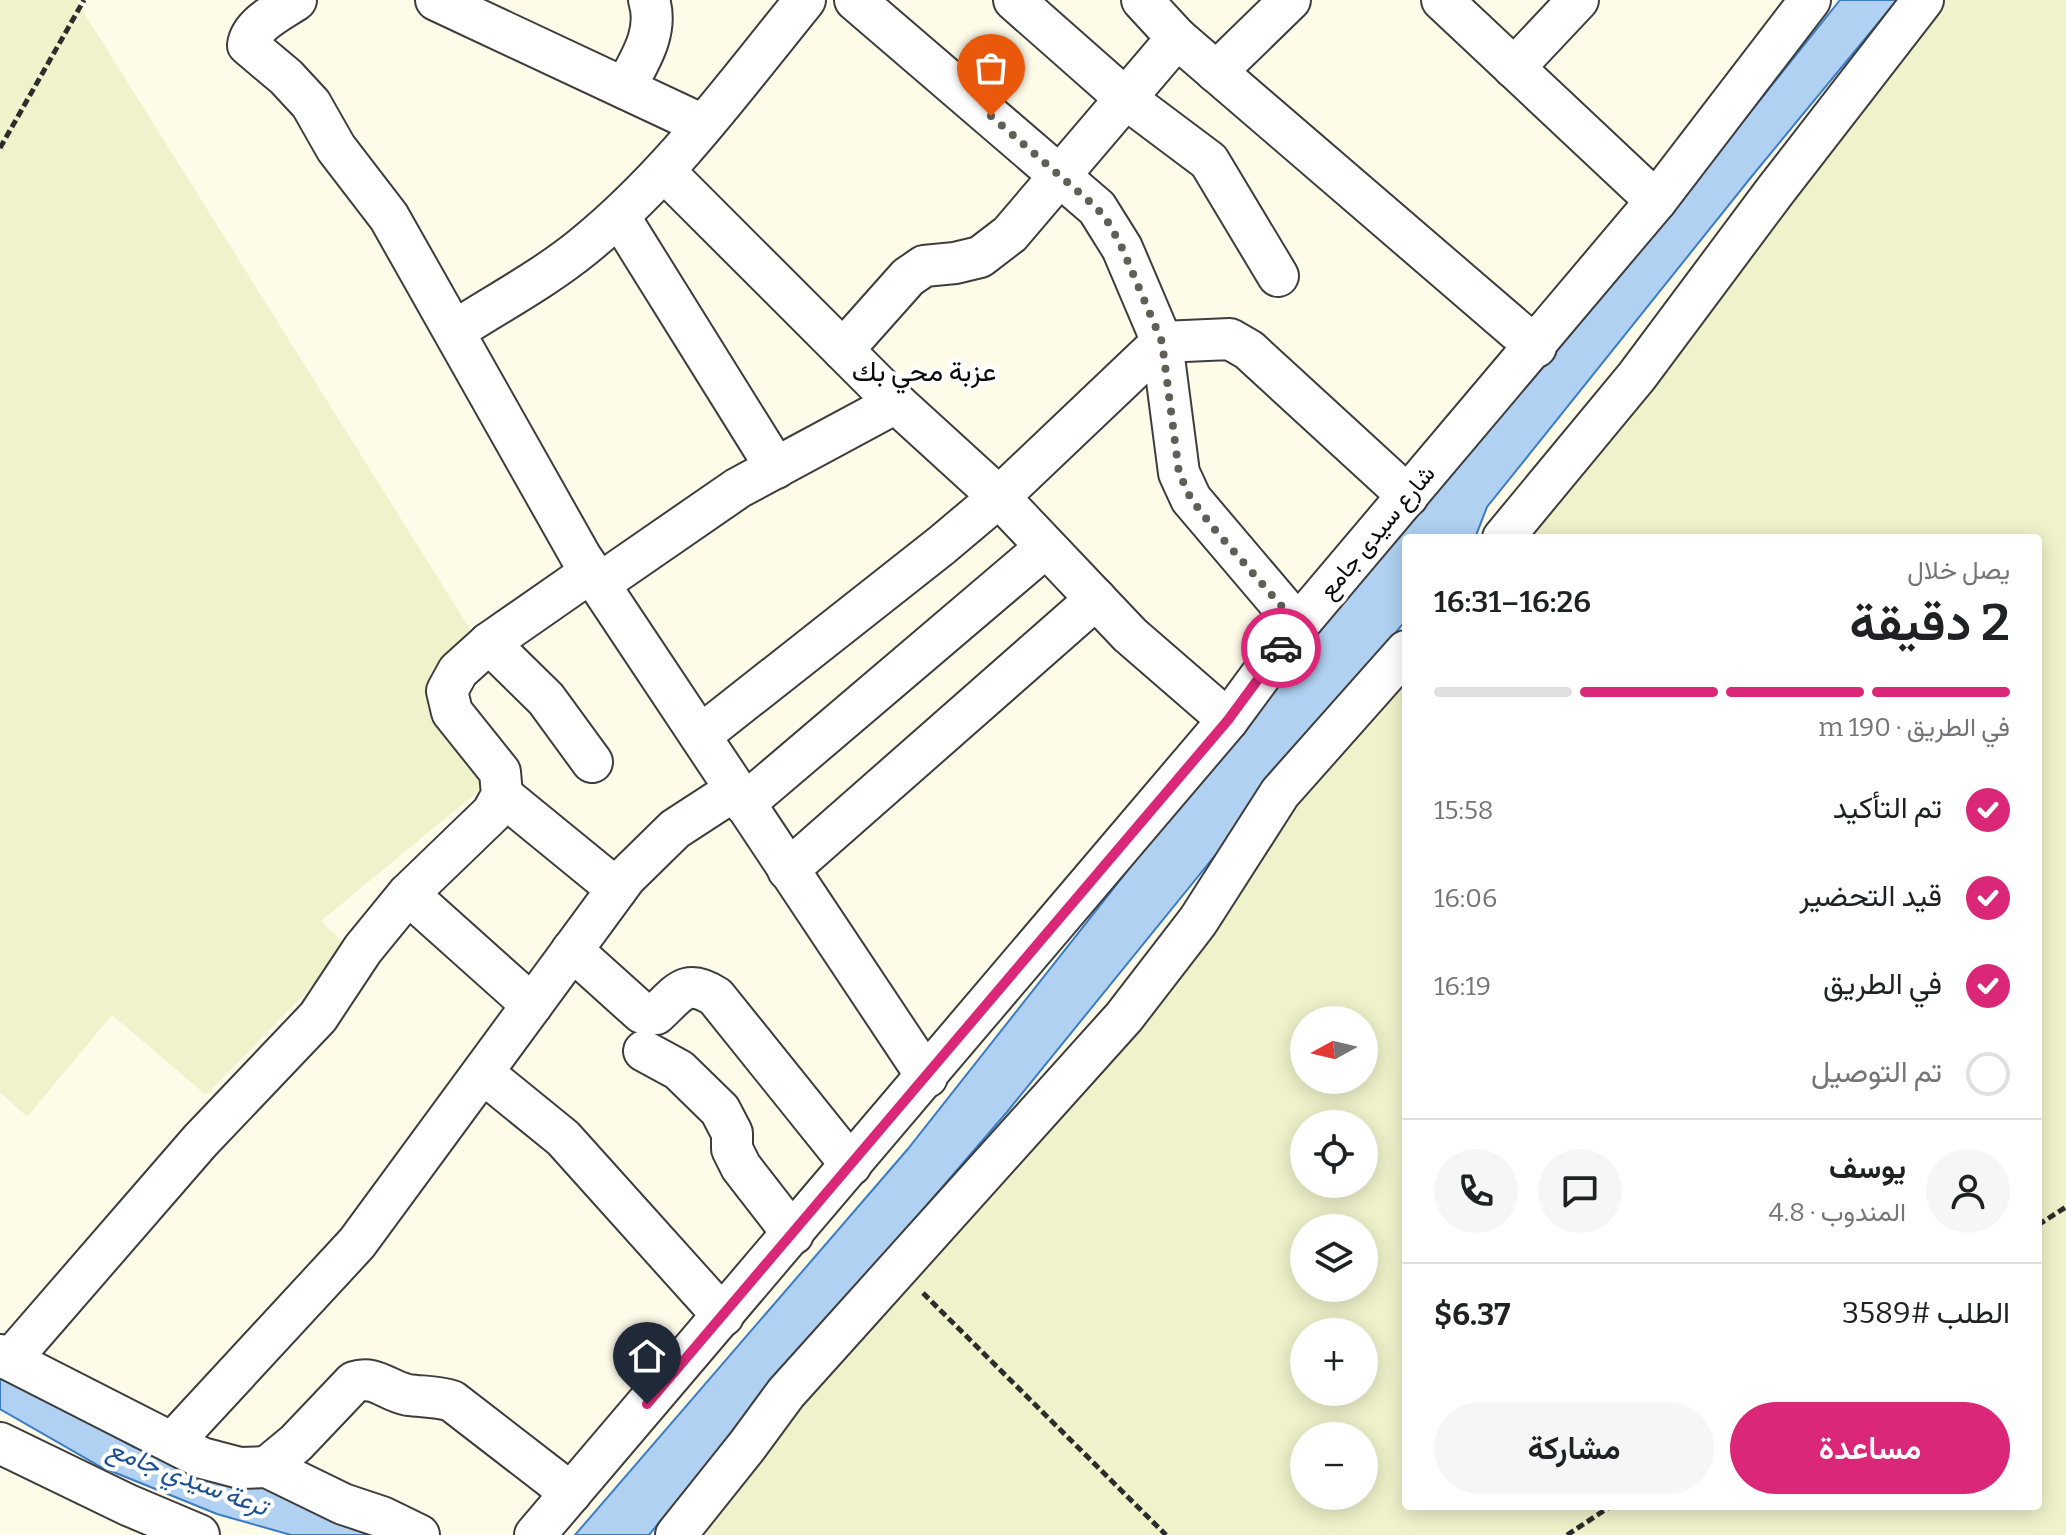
<!DOCTYPE html>
<html lang="ar">
<meta charset="utf-8">
<style>
body{margin:0;font-family:Bitter,Vazirmatn,serif;background:#f6f6f6;color:#202124;direction:rtl;height:100vh;display:flex;flex-direction:column;font-size:30px;white-space:nowrap}
*{box-sizing:border-box;margin:0}
p{font-size:26px;color:#757577}
.icon{flex:none;width:44px;height:44px;fill:none;stroke:currentColor;stroke-width:2;stroke-linecap:round;stroke-linejoin:round}
.map{position:relative;flex:1;overflow:hidden;direction:ltr}
.drawer{position:absolute;left:1402px;top:534px;width:640px;height:976px;display:flex;flex-direction:column;background:#fff;border-radius:8px;box-shadow:0 4px 20px #0003;direction:rtl}
.drawer>*{flex:none}
.needle{width:52px;rotate:262deg}
.controls{position:absolute;left:1290px;top:1006px;display:grid;gap:16px}
.controls a{display:grid;place-items:center;width:88px;height:88px;border-radius:50%;background:#fff;box-shadow:0 4px 20px #0003;font-size:40px}
.pin{position:absolute;display:grid;place-items:center;width:68px;height:68px;color:#fff;margin:-82px -34px;border-radius:50% 50% 50% 0;rotate:-45deg;box-shadow:0 0 8px #0007}
.pin .icon{rotate:45deg}
.courier{position:absolute;display:grid;place-items:center;width:80px;height:80px;margin:-40px;border:6px solid #db2777;border-radius:50%;background:#fff;color:#222;box-shadow:0 2px 10px #0007}
.head em{font-style:normal;font-weight:600}
.head div{display:flex;flex-direction:column-reverse}
.head{display:flex;align-items:center;justify-content:space-between;height:136px;padding:0 32px}
h1{font-size:52px;font-weight:600;line-height:60px}
.bar{display:grid;grid-template-columns:repeat(4,1fr);gap:12px 8px;align-content:center;height:96px;padding:0 32px}
.bar i{height:10px;border-radius:6px;background:#e0e0e0}
.bar .on{background:#db2777}
.bar p{grid-column:span 4}
.line{display:flex;align-items:center;gap:20px;padding:0 32px;border-top:2px solid #e0e0e0}
.line div{flex:1}
.round{display:grid;place-items:center;flex:none;width:84px;height:84px;border-radius:42px;background:#f6f6f6}
ol{padding:0 32px;list-style:none}
li{display:flex;align-items:center;gap:24px;height:88px}
li p{margin-inline-start:auto}
li .icon{padding:8px;border-radius:50%;background:#db2777;color:#fff;stroke-width:4}
li:last-child{color:#757577}
li i{width:44px;height:44px;border:4px solid #e0e0e0;border-radius:50%}
.action{display:flex;gap:16px;margin-top:auto;padding:16px 32px}
.action a{flex:1;height:92px;border-radius:48px;background:#db2777;color:#fff;font-size:32px;font-weight:600;line-height:92px;text-align:center}
.action a+a{background:#f6f6f6;color:#202124}
.map>svg:first-child{display:block}
.farmland{fill:#f0f2cb;fill-rule:evenodd}
.water{fill:#b0d1f2;stroke:#3b7cc5;stroke-width:2}
.lines{fill:none;stroke-linecap:round;stroke-linejoin:round}
.minor-casing{stroke:#3d3d3d;stroke-width:44}
.path{stroke:#2c2c2c;stroke-width:5;stroke-dasharray:8 4;stroke-linecap:butt}
.minor{stroke:#fff;stroke-width:40}
.done{stroke:#5f5f58;stroke-width:8;stroke-dasharray:0 14.4}
.route{stroke:#db2777;stroke-width:10}
.labels{text-anchor:middle;dominant-baseline:central;stroke-width:8;stroke-linejoin:round;paint-order:stroke}
.street-label{font-size:24px;fill:#0a0a0a;stroke:#fff}
.water-label{font-size:26px;font-style:italic;fill:#1c5094;stroke:#fff}
.quarter-label{font-size:28px;fill:#0a0a0a;stroke:#fff}
</style>
<div class="map">
<svg width="2066" height="1535" viewBox="0 0 2066 1535">
<rect width="100%" height="100%" fill="#fefce9"/>
<g class="farmland">
<polygon points="0,0 76,0 470,629 426,698 494,778 321,921 349,948 206,1095 112,1015 27,1117 0,1092"/>
<path d="M1940,0H2066V1535H682L1406,668V1506H2038V538H1512ZM1304,1020H1364V1080H1304ZM1304,1124H1364V1184H1304ZM1304,1228H1364V1288H1304ZM1304,1332H1364V1392H1304ZM1304,1436H1364V1496H1304Z"/>
</g>
<g class="water">
<polygon points="1840,0 1897,0 1752,176 1487,507 1475,538 1406,538 1406,620 1007,1112 777,1379 649,1535 575,1535 907,1150 1278,680 1736,130"/>
<polygon points="0,1375 134,1447 300,1497 376,1535 291,1535 217,1514 101,1467 0,1409"/>
</g>
<g class="lines">
<g class="minor-casing">
<g id="minor">
<path d="M296,0C280,11 251,24 248,45L286,77L311,104L336,148L389,217L581,557L927,1077"/>
<polyline points="436,0 703,125"/>
<polyline points="855,0 1097,208 1122,248 1162,342 1179,473 1191,499 1298,625"/>
<polyline points="1014,0 1125,98 1209,161 1278,276"/>
<polyline points="1142,0 1177,38 1536,347"/>
<polyline points="1442,0 1656,201"/>
<polyline points="1514,68 1578,0"/>
<polyline points="1216,72 1290,0"/>
<path d="M625,88C640,60 659,32 649,0"/>
<polyline points="665,172 896,403 999,497 1130,635 1228,720"/>
<polyline points="619,216 776,468"/>
<path d="M456,330C498,303 545,278 584,246C670,176 735,86 805,0"/>
<polyline points="843,350 908,277 924,266 955,263 980,257 1010,234 1177,38"/>
<polyline points="1503,538 1637,376 1775,191 1923,0"/>
<polyline points="599,584 738,488 896,403"/>
<polyline points="489,643 546,699 592,762"/>
<polyline points="701,735 942,545 999,497 1162,342 1230,339 1249,350 1408,496"/>
<polyline points="502,795 617,889"/>
<polyline points="744,804 1046,547"/>
<polyline points="788,870 1096,599"/>
<polyline points="408,894 532,1005"/>
<path d="M572,950L642,1013L656,1014C679,993 686,977 716,997L851,1165"/>
<polyline points="644,1051 679,1070 720,1110 732,1133 732,1149 741,1167 793,1234"/>
<polyline points="483,1073 563,1138 723,1316"/>
<polyline points="0,1355 202,1458 240,1468 267,1467 343,1504 382,1517 419,1535"/>
<polyline points="10,1360 200,1141 318,1017 363,949 408,894 492,813 502,795 500,772 452,712 447,691 458,671 489,643 591,572"/>
<polyline points="173,1442 357,1243 626,877 675,829 735,790"/>
<polyline points="0,1443 128,1505 199,1535"/>
<path d="M267,1467L296,1443L354,1382C376,1375 387,1391 408,1395C423,1397 437,1396 452,1401L571,1493"/>
<polyline points="535,1535 1228,720 1298,625 1656,201 1810,0"/>
<polyline points="676,1535 747,1446 786,1393 1124,1017 1198,921 1280,793 1406,651"/>
</g>
</g>
<g class="path">
<polyline points="0,148 84,0"/>
<polyline points="2038,1225 2066,1207"/>
<polyline points="923,1293 1166,1535"/>
<polyline points="1567,1535 1611,1506"/>
</g>
<use href="#minor" class="minor"/>
</g>
<g class="lines">
<polyline class="done" points="991,116 1097,208 1110,225 1122,248 1162,342 1179,473 1191,499 1216,531 1298,625 1281,648"/>
<polyline class="route" points="647,1404 1228,720 1281,648"/>
</g>
<g class="labels">
<g class="street-label">
<text transform="translate(1377 532) rotate(-50)">شارع سيدى جامع</text>
</g>
<g class="water-label">
<text transform="translate(188 1478) rotate(21)">ترعة سيدي جامع</text>
</g>
<g class="quarter-label">
<text x="924" y="371">عزبة محي بك</text>
</g>
</g>
</svg>
<div class="controls">
<a><svg class="needle" viewBox="-14 -14 28 28"><path d="M0-13l5 13h-10z" fill="#e53935"/><path d="M0 13l5-13h-10z" fill="#757577"/></svg></a>
<a><svg class="icon" aria-label="locate" viewBox="0 0 24 24"><circle cx="12" cy="12" r="6"/><path d="M12 2v4M12 18v4M2 12h4M18 12h4"/></svg></a>
<a><svg class="icon" aria-label="layers" viewBox="0 0 24 24"><path d="M12 4l9 5-9 5-9-5zM3 14l9 5 9-5"/></svg></a>
<a>+</a>
<a>−</a>
</div>
<div class="pin" style="left:991px;top:116px;background:#ea580c"><svg class="icon" aria-label="bag" viewBox="0 0 24 24"><path d="M5 8h14l-1 12H6zM9 8a3 3 0 0 1 6 0"/></svg></div>
<div class="pin" style="left:647px;top:1404px;background:#1f2937"><svg class="icon" aria-label="home" viewBox="0 0 24 24"><path d="M3 11l9-7 9 7M6 9v11h12V9"/></svg></div>
<div class="courier" style="left:1281px;top:648px"><svg class="icon" aria-label="car" viewBox="0 0 24 24"><path d="M5 17H2v-5l4-1 3-4h7l3 4 3 1v5h-3M9 17h6M6 11h13"/><circle cx="7" cy="17" r="2"/><circle cx="17" cy="17" r="2"/></svg></div>
<section class="drawer">
<div class="head"><div><h1>2 دقيقة</h1><p>يصل خلال</p></div><em>16:26–16:31</em></div>
<div class="bar"><i class="on"></i><i class="on"></i><i class="on"></i><i></i><p>في الطريق · 190 m</p></div>
<ol>
<li><svg class="icon" aria-label="check" viewBox="0 0 24 24"><path d="M5 12l5 5 9-10"/></svg>تم التأكيد<p>15:58</p></li>
<li><svg class="icon" aria-label="check" viewBox="0 0 24 24"><path d="M5 12l5 5 9-10"/></svg>قيد التحضير<p>16:06</p></li>
<li><svg class="icon" aria-label="check" viewBox="0 0 24 24"><path d="M5 12l5 5 9-10"/></svg>في الطريق<p>16:19</p></li>
<li><i></i>تم التوصيل</li>
</ol>
<div class="line" style="height:144px"><a class="round"><svg class="icon" aria-label="person" viewBox="0 0 24 24"><circle cx="12" cy="8" r="4"/><path d="M4 21q1-7 8-7t8 7"/></svg></a><div><b>يوسف</b><p>المندوب · 4.8</p></div><a class="round"><svg class="icon" aria-label="chat" viewBox="0 0 24 24"><path d="M4 5h16v11H9l-5 4z"/></svg></a><a class="round"><svg class="icon" aria-label="phone" viewBox="0 0 24 24"><path d="M5 4h4l2 5-3 2q2 4 5 5l2-3 5 2v4C11 20 4 13 5 4z"/></svg></a></div>
<div class="line" style="height:104px"><div>الطلب #3589</div><b>$6.37</b></div>
<div class="action"><a>مساعدة</a><a>مشاركة</a></div>
</section>
</div>
